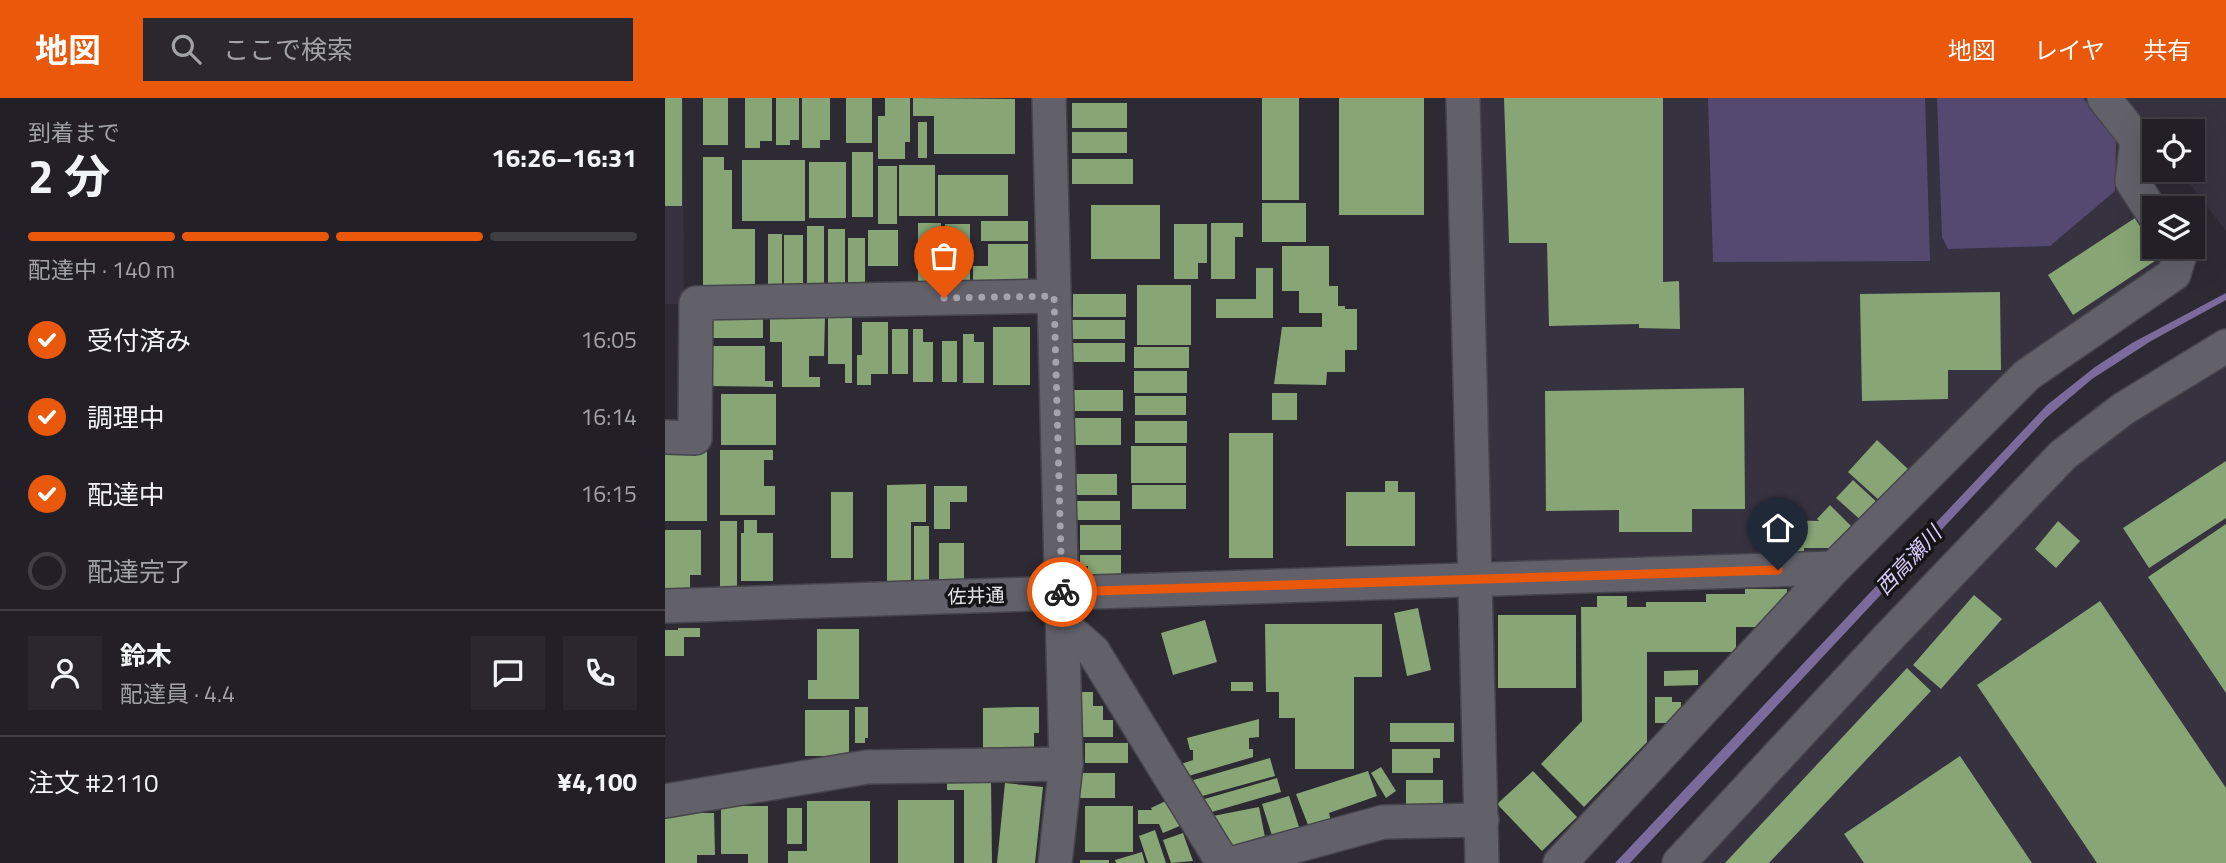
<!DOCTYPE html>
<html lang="ja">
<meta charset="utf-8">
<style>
body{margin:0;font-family:"Titillium Web","Noto Sans JP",sans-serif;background:#2a282e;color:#f1f3f6;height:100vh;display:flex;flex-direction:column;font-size:26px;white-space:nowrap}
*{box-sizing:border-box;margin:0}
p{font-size:23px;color:#a2a3a7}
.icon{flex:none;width:38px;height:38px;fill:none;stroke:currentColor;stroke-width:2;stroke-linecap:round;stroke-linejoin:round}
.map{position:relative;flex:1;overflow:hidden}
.sheet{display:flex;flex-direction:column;background:#222026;width:665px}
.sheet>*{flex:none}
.controls{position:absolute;left:1477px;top:21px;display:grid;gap:14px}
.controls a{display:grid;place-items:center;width:63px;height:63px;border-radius:0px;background:#222026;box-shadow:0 7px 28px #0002,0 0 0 2px #3f3e43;font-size:35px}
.pin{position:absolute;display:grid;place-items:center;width:60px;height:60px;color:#fff;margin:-72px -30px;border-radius:50% 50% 50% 0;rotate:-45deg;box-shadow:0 0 7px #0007}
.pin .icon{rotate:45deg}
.courier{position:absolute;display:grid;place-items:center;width:70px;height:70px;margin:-35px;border:5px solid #ea580c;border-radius:50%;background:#fff;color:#222;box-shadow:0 2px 9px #0007}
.head em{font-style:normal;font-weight:700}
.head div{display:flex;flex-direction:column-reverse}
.head{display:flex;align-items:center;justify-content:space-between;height:119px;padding:0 28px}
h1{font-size:46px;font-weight:700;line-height:52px}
.bar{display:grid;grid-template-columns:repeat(4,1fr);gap:10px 7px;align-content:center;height:84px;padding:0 28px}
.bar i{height:9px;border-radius:5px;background:#3f3e43}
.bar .on{background:#ea580c}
.bar p{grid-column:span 4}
.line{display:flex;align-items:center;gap:18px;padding:0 28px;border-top:2px solid #3f3e43}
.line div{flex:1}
.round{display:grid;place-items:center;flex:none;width:74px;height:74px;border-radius:0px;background:#2a282e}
ol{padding:0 28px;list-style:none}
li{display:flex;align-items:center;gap:21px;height:77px}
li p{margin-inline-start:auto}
li .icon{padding:7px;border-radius:50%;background:#ea580c;color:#fff;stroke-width:4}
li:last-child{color:#a2a3a7}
li i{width:38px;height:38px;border:4px solid #3f3e43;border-radius:50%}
header{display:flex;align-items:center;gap:42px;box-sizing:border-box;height:98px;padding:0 35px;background:#ea580c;color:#fff}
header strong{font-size:33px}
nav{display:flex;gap:38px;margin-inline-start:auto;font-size:24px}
.search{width:490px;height:63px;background:#2a282e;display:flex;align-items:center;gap:18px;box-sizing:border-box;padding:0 24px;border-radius:0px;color:#a2a3a7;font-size:26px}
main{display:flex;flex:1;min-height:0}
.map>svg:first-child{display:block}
.built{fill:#363240}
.green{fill:#564971}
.water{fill:#7a6b9c}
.building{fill:#87a575}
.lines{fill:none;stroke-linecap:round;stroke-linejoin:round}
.minor-casing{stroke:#47454c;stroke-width:36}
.minor{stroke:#626069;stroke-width:33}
.done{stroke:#a5a4aa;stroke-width:7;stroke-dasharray:0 12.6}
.route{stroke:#ea580c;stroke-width:9}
.labels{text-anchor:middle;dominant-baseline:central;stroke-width:7;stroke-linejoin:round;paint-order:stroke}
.street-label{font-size:19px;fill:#e6e5ea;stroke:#151417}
.water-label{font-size:21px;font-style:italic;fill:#dacdfb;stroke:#151417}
</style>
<header>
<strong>地図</strong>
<div class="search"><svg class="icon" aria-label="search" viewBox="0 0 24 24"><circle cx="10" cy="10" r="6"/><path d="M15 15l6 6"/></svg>ここで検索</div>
<nav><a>地図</a><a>レイヤ</a><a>共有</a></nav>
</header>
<main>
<section class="sheet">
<div class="head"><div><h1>2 分</h1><p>到着まで</p></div><em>16:26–16:31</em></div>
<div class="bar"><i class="on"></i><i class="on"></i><i class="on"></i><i></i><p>配達中 · 140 m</p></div>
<ol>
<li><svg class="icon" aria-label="check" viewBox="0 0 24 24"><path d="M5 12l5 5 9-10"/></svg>受付済み<p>16:05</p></li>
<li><svg class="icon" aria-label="check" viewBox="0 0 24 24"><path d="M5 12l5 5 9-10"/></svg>調理中<p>16:14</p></li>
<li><svg class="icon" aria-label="check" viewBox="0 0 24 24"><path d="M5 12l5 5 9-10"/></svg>配達中<p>16:15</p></li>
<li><i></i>配達完了</li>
</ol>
<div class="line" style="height:126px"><a class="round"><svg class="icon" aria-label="person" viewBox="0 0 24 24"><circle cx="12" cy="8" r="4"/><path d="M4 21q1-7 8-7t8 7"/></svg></a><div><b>鈴木</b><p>配達員 · 4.4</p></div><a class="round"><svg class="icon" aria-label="chat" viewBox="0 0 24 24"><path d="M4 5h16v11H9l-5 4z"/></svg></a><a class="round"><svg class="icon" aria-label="phone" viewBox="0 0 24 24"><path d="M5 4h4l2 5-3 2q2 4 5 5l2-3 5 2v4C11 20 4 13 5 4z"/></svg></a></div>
<div class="line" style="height:91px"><div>注文 #2110</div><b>¥4,100</b></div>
</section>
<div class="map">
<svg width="1561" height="765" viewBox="0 0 1561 765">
<rect width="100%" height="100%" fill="#2d2a33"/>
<g class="built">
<polygon points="0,0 18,0 19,206 0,206"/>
<polygon points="809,0 1419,0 1456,45 1452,87 1496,159 1500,173 1410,224 1338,280 1157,459 833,464 819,451"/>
<polygon points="1455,0 1561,0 1561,133 1514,72 1528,72 1528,33 1489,33 1489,41"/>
<polygon points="1561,262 1561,765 1031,765 1379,383"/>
</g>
<g class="green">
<polygon points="1043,0 1260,0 1265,163 1048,164"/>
<polygon points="1272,0 1418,0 1451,41 1450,93 1385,148 1283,151 1277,139"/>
</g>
<polygon class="water" points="1561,195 1561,202 1486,243 1427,281 1381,320 965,765 950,765 1382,307 1430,269 1467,245"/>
<g class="building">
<rect x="0" y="0" width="17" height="108"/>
<rect x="38" y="0" width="25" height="47"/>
<polygon points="80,0 107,0 107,43 95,43 95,50 80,50"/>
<polygon points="111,0 134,0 134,42 125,42 125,47 111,47"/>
<polygon points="137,0 165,0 165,42 155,42 155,50 137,50"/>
<rect x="181" y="0" width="26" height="45"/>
<polygon points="220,0 245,0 245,44 240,44 240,61 213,61 213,18 220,18"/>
<polygon points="248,0 350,1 350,56 269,56 269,18 248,18"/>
<rect x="597" y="0" width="37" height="102"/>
<rect x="674" y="0" width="85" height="117"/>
<polygon points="839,0 998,0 998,184 1014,183 1015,231 974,230 974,226 884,228 882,145 844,145"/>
<rect x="407" y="5" width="55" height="25"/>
<rect x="253" y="24" width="9" height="36"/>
<rect x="407" y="34" width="55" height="21"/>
<rect x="187" y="54" width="21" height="65"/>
<polygon points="38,59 59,59 59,72 67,72 67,131 90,131 90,190 38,190"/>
<rect x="407" y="61" width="61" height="25"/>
<rect x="77" y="62" width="63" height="61"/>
<rect x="144" y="64" width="37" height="56"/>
<rect x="234" y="67" width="36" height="51"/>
<rect x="213" y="68" width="19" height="58"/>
<rect x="273" y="77" width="70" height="41"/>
<rect x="597" y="105" width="44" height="39"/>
<rect x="426" y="107" width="69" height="54"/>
<polygon points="1470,120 1496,159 1408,217 1383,177"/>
<rect x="316" y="123" width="47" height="20"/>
<polygon points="253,125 276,125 276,184 265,184 265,191 253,191"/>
<polygon points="546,125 578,125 578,139 570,139 570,181 546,181"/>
<rect x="280" y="126" width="25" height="67"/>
<polygon points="509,126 542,126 542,165 533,165 533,181 509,181"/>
<rect x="142" y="128" width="17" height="63"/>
<rect x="163" y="131" width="17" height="59"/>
<rect x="203" y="132" width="30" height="36"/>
<rect x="103" y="136" width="14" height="59"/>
<rect x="119" y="137" width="19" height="53"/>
<rect x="183" y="140" width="17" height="50"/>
<polygon points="323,146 363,146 363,190 308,190 308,168 323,168"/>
<polygon points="617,148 664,148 664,188 673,188 673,208 680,208 680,211 692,211 692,252 680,252 680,274 662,274 661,287 609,286 617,229 657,229 657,215 634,215 634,193 617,193"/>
<polygon points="591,170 608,170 608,220 551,220 551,201 591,201"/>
<rect x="472" y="187" width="54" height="60"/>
<polygon points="1335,194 1336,272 1283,272 1283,301 1197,303 1195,196"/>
<rect x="408" y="196" width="53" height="23"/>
<rect x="47" y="217" width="51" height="23"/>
<polygon points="163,218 187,218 187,285 180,285 180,266 163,266"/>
<polygon points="105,219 160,219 159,258 144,258 144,279 155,279 155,289 117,289 117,244 105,244"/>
<rect x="407" y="222" width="53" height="19"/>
<polygon points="197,224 223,224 223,276 206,276 206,287 192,287 192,257 197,257"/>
<rect x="328" y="229" width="37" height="58"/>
<rect x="227" y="231" width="16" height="45"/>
<polygon points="248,231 258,231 258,244 268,244 268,284 248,284"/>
<polygon points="298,236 309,236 309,244 319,244 319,285 298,285"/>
<rect x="277" y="243" width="15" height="41"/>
<rect x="408" y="245" width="52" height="19"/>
<polygon points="43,248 100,248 100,283 108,283 108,289 43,288"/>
<rect x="469" y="249" width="55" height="21"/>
<rect x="469" y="273" width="53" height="22"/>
<polygon points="1079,290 1080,411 1027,411 1027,434 954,434 954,412 881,413 880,293"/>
<rect x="409" y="292" width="49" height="21"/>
<rect x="607" y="295" width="25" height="27"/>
<rect x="56" y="296" width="55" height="51"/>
<rect x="470" y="298" width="51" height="19"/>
<rect x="410" y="320" width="46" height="27"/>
<rect x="470" y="323" width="52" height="22"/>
<rect x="564" y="335" width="44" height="125"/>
<polygon points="1212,342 1243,371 1215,403 1183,374"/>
<rect x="466" y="348" width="55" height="37"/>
<rect x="0" y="352" width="42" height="71"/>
<polygon points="55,352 108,352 108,362 99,362 99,388 110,388 110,417 55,417"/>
<polygon points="1561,363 1561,420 1484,470 1458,430"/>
<rect x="410" y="376" width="42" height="21"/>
<polygon points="1188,382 1215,407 1199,425 1171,400"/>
<polygon points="720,383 733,383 733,394 750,394 750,448 681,448 681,394 720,394"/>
<polygon points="261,386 261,424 246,424 246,485 222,485 222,387"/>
<rect x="467" y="387" width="54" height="24"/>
<polygon points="269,388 302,388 302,404 285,404 285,431 269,431"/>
<rect x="166" y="394" width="22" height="66"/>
<rect x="410" y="403" width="45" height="19"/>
<polygon points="1165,407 1191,433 1177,446 1165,450 1139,450 1139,455 1117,455 1117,422 1154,423 1152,421"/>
<polygon points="79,422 92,422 92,435 108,435 108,483 76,483 76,435 79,435"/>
<rect x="55" y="423" width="17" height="66"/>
<polygon points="1393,423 1415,443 1391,470 1370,451"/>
<polygon points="1561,426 1561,595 1483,479"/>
<rect x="415" y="427" width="41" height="25"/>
<rect x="249" y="428" width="15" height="55"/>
<polygon points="0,432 36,432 36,477 25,477 25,494 0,494"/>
<rect x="274" y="445" width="25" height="37"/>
<polygon points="415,457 456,457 456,477 423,477 423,468 415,468"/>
<polygon points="1080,491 1122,491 1122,505 1098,529 1071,529 1071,554 982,554 982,644 919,709 876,666 917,623 916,509 932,509 932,498 962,498 962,509 981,509 981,504 1041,504 1041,496 1080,496"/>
<polygon points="1309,497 1337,521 1276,591 1248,567"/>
<polygon points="1435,503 1561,690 1561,765 1432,765 1312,587"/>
<polygon points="753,510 766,572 742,578 729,515"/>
<rect x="833" y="517" width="78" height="73"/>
<polygon points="540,522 552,564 508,577 496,535"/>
<polygon points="600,526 717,526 717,579 689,579 689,671 630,671 630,620 614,620 614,594 601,594"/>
<polygon points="13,530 35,530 35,539 19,539 19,558 0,558 0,532 13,532"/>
<polygon points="152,531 194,531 194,601 143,601 143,582 152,582"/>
<polygon points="1242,570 1266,593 1104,765 1060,765"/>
<polygon points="1033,572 1033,587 999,588 999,573"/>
<rect x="566" y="584" width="22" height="9"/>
<polygon points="415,594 428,594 428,608 438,608 438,622 448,622 448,639 415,639"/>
<polygon points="990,599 1007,599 1007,604 1016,604 1016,620 1007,625 990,625"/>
<polygon points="190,609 203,609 203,640 200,640 200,645 190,645"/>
<polygon points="355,609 374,609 374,635 369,635 369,654 318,654 318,610"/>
<rect x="140" y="612" width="44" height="46"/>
<polygon points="594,621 594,639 584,640 584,651 588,651 588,659 520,679 516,666 528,662 528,652 525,652 522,640"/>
<rect x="725" y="625" width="64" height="19"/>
<rect x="420" y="645" width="43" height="20"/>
<polygon points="727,651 775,651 775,660 768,660 768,675 727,675"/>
<polygon points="1295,658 1367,765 1199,765 1179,736"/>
<polygon points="605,660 610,678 530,700 525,683"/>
<polygon points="716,669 731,693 721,700 706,675"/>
<polygon points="703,673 712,698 664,715 666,724 645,732 631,696"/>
<polygon points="868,673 912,719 877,753 832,706"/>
<rect x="415" y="675" width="35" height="25"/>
<polygon points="612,680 616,694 540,716 536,702"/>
<polygon points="326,681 327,765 299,765 299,692 282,692 282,682"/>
<rect x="741" y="682" width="37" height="30"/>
<polygon points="340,685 378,689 370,765 332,765"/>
<polygon points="624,698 636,735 609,744 597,706"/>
<polygon points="505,701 517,727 498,735 494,726 473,726 473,712 487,712 486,710"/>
<rect x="233" y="702" width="56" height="63"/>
<polygon points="142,703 205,703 205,765 123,765 123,753 142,753"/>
<polygon points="56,708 103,708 103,765 83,765 83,756 56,756"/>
<rect x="420" y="708" width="48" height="46"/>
<polygon points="594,709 601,744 555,753 548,718"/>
<rect x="122" y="710" width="15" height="36"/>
<polygon points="0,715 49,715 50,757 32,757 32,765 0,765"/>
<polygon points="490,732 501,765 483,765 474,738"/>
<polygon points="518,735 528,763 506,765 498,742"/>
<polygon points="477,754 480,765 451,765 450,762"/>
<rect x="415" y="762" width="29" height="3"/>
</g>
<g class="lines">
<g class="minor-casing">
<g id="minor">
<polyline points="384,0 401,666 390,765"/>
<polyline points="798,0 817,765"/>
<polyline points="1439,0 1472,42 1467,83 1489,117"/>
<polyline points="0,339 30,340 31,205 389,198"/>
<polyline points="0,508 1169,470"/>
<polyline points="398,527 428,553 558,765"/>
<polyline points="0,703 202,669 401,666"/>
<polyline points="569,765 718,724 817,722"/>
<polyline points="895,765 1169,470 1362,277 1509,176 1515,156 1510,149"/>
<polyline points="1014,765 1223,540 1398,357 1458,311 1561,248"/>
</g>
</g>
<use href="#minor" class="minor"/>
</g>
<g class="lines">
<polyline class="done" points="279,200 389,198 397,494"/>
<polyline class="route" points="397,494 1113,472"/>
</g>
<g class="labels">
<g class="street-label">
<text transform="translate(311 497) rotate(-2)">佐井通</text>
</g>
<g class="water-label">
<text transform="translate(1243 462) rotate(-47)">西高瀬川</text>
</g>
</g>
</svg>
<div class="controls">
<a><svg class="icon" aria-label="locate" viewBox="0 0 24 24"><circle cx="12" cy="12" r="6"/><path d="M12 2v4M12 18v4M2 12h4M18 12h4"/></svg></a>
<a><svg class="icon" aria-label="layers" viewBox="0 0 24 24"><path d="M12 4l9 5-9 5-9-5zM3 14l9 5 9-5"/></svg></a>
</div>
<div class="pin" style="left:279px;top:200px;background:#ea580c"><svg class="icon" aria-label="bag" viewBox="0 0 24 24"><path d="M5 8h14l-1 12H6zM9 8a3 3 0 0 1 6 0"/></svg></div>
<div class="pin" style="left:1113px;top:472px;background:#1f2937"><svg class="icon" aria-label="home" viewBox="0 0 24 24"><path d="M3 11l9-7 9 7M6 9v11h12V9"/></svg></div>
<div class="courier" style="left:397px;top:494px"><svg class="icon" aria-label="bike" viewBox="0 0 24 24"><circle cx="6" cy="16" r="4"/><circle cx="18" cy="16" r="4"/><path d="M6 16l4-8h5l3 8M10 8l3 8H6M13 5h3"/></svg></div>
</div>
</main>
